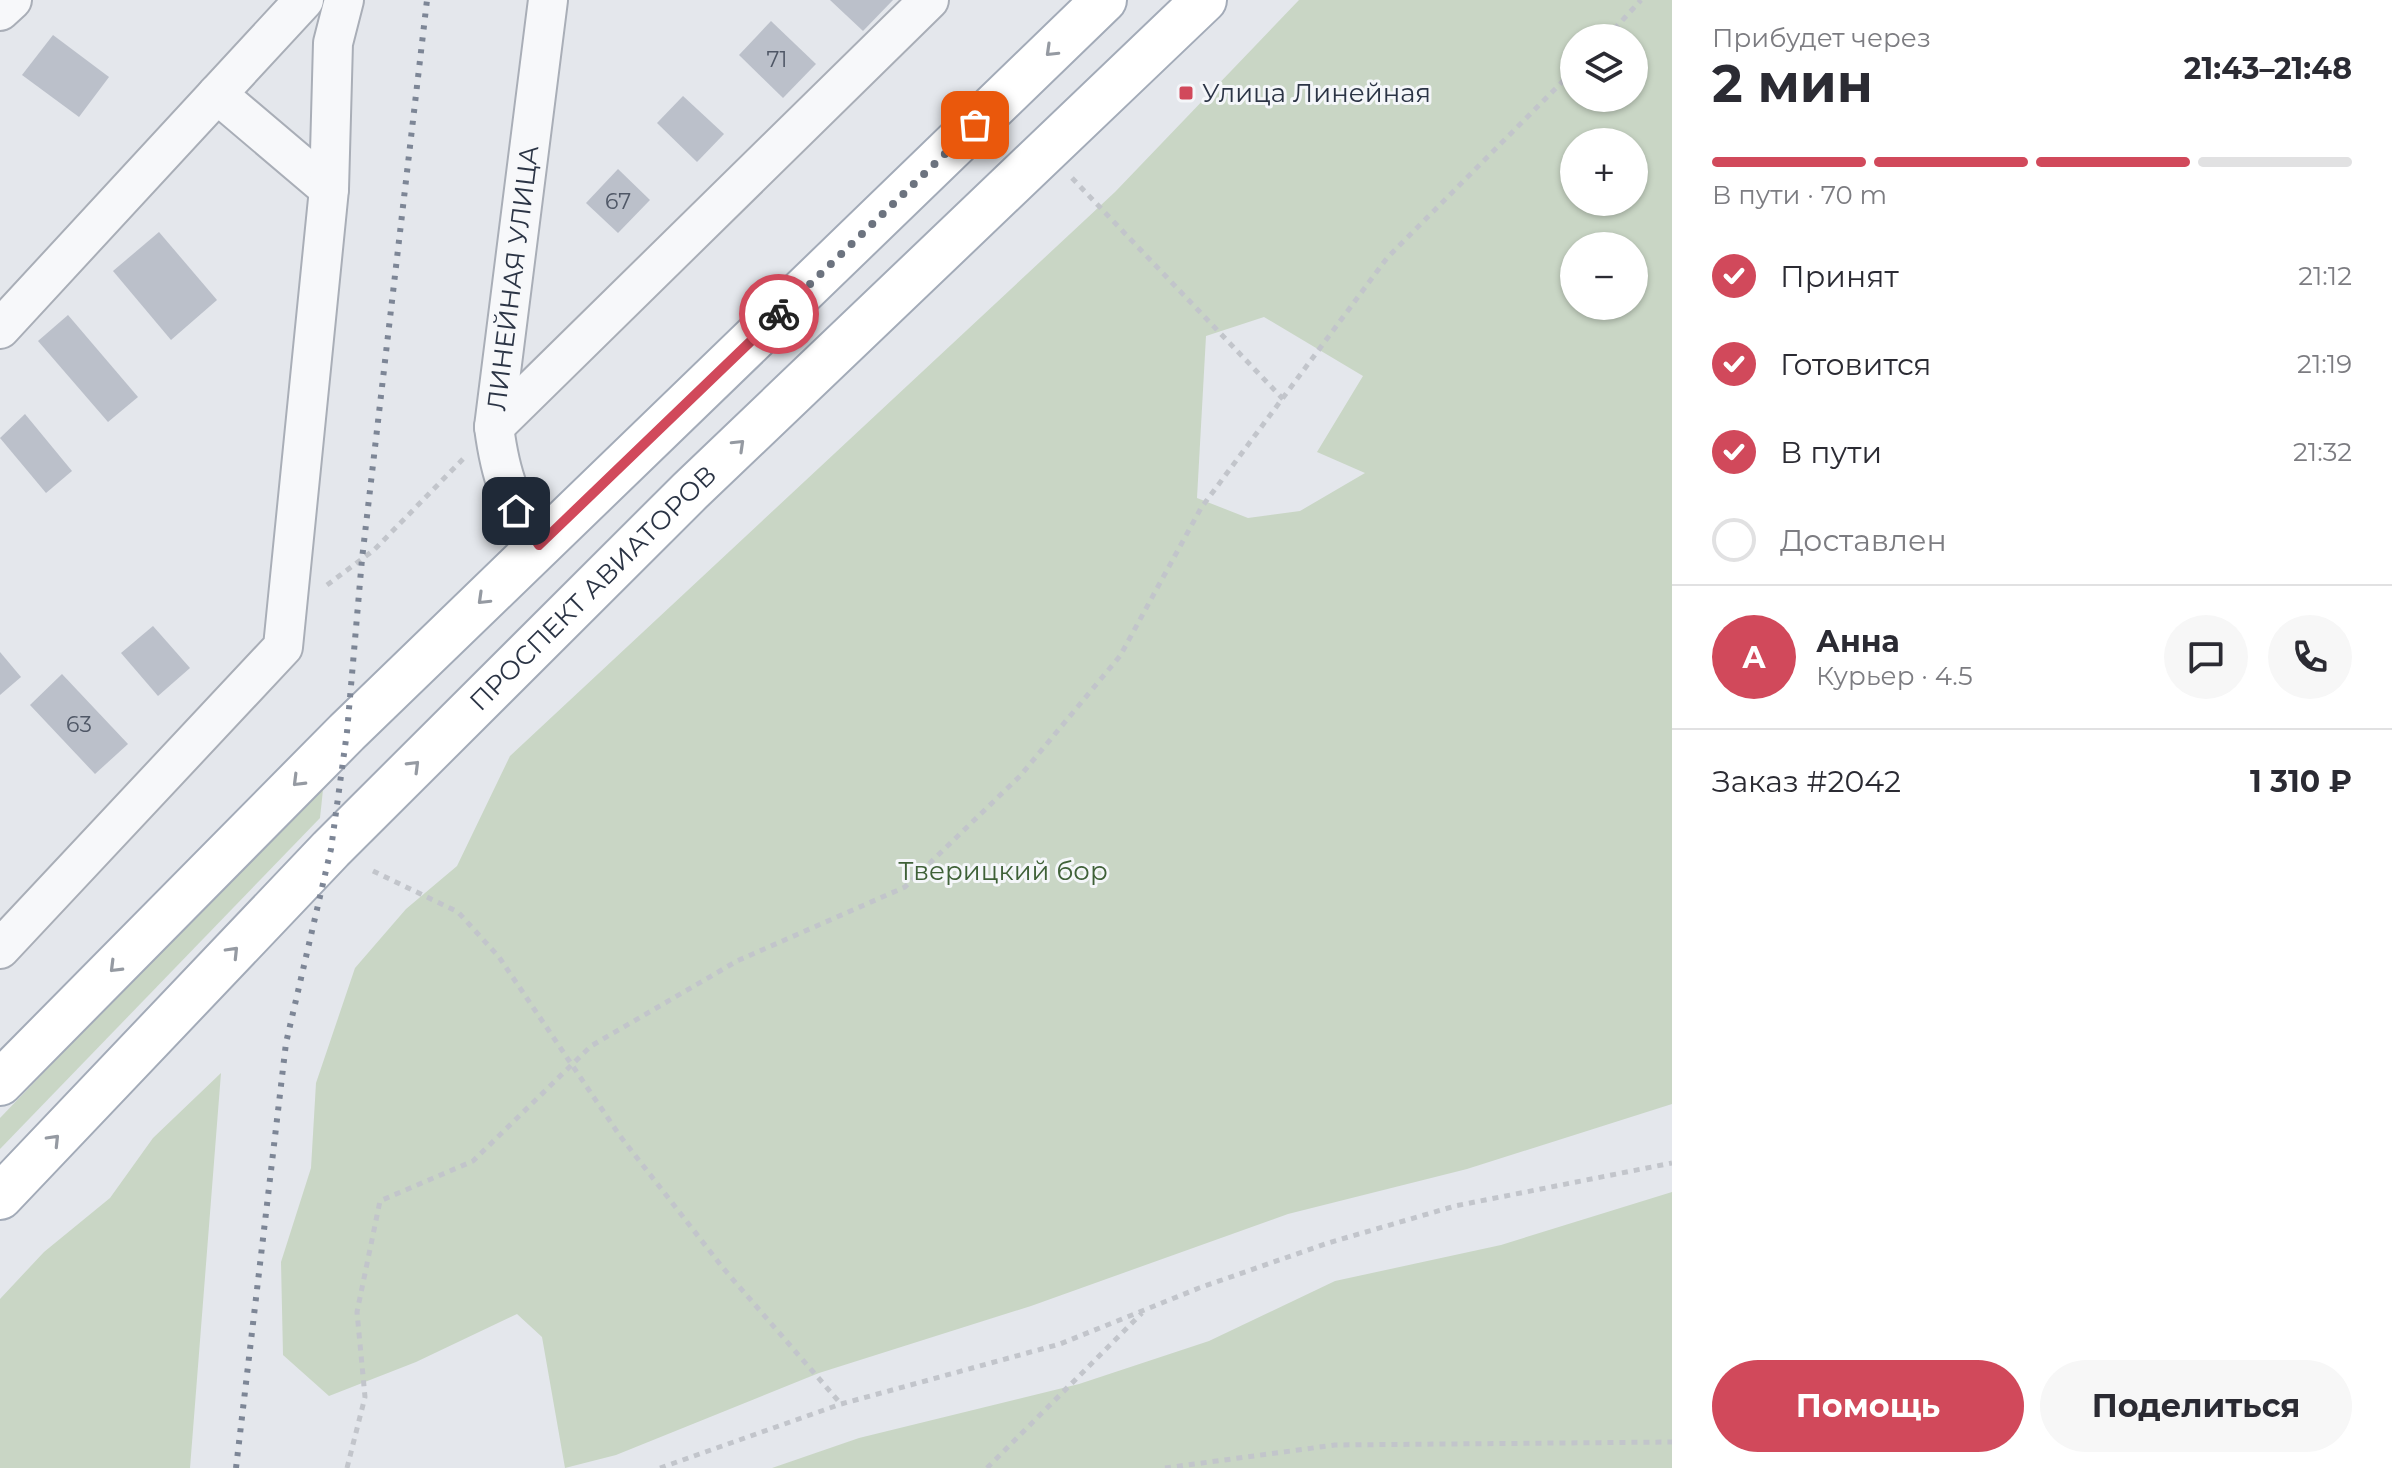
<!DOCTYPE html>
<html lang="ru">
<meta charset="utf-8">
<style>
body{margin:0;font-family:Montserrat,sans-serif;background:#f7f7f7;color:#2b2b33;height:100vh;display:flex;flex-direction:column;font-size:30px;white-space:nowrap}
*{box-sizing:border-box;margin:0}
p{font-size:26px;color:#7c7c81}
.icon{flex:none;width:44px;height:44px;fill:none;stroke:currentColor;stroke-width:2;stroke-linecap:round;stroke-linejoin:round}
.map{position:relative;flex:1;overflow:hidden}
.sheet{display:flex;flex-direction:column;background:#fff;width:720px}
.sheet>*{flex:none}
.controls{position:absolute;left:1560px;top:24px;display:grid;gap:16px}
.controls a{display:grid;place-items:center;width:88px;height:88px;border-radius:50%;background:#fff;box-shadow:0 2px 6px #0004;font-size:40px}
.pin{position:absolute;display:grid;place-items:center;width:68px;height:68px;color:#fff;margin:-34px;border-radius:16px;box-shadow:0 4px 12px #0006}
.courier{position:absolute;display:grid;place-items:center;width:80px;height:80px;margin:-40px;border:6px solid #d1495b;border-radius:50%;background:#fff;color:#222;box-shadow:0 2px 10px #0007}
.overview em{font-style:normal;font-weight:700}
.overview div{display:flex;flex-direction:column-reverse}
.overview{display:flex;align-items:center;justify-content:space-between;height:136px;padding:0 40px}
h1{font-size:52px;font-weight:700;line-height:60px}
.bar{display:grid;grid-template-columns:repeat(4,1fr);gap:12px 8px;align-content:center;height:96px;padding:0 40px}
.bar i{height:10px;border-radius:6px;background:#e1e1e2}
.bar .selected{background:#d1495b}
.bar p{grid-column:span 4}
.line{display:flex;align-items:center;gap:20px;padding:0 40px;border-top:2px solid #e1e1e2}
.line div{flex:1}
.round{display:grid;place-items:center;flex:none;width:84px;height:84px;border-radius:42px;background:#f7f7f7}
ol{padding:0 40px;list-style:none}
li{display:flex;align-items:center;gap:24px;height:88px}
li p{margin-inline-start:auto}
li .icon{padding:8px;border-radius:50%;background:#d1495b;color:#fff;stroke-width:4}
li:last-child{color:#7c7c81}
li i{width:44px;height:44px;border:4px solid #e1e1e2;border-radius:50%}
.action{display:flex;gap:16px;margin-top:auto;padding:16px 40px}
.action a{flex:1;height:92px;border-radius:48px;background:#d1495b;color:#fff;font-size:32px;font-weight:700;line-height:92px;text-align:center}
.action a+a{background:#f7f7f7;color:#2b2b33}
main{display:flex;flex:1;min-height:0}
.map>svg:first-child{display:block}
.green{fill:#c9d6c5;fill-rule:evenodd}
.building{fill:#bbc0ca}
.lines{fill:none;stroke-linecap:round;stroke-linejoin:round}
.minor-casing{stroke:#a9aeb7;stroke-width:42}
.major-casing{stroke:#a3abb8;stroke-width:48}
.path{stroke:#c2c5cb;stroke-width:5;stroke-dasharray:6 6;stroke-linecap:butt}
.minor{stroke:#f7f8fa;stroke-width:38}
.major{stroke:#fff;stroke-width:44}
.rail{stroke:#7d8696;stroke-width:6;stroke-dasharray:4 8;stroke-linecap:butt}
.oneway{stroke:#959aa2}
.done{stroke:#6c737f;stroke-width:8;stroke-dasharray:0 14.4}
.route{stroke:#d1495b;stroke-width:10}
.poi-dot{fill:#d1495b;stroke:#f4f6f9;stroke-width:3}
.labels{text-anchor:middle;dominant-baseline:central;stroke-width:6;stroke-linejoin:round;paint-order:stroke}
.number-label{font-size:22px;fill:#4f5766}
.poi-label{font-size:26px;fill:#2b3445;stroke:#f4f6f9;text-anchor:start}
.street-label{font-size:26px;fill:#2b3445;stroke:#f4f6f9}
.park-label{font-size:26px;fill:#3f6138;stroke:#f4f6f9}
</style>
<main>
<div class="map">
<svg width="1672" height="1468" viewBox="0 0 1672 1468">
<rect width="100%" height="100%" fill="#e4e7ec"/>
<g class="green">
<path d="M1299,0H1672V1104L1467,1169L1288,1214L1031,1306L819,1373L616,1455L565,1468L542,1337L517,1314L416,1362L329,1396L283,1355L281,1262L311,1168L316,1083L355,968L406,909L457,866L510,756L1115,192ZM1634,38V98H1574V38ZM1634,142V202H1574V142ZM1634,246V306H1574V246ZM1264,317L1363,376L1317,452L1365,473L1300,511L1248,518L1197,498L1206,336Z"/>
<polygon points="324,780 320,818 0,1149 0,1118"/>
<polygon points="221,1073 190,1468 0,1468 0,1299 44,1252 110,1198 153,1138"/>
<polygon points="1672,1192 1672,1468 772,1468 859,1438 1079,1384 1209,1341 1335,1281 1501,1245"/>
</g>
<g class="building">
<polygon points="830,0 893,0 863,31"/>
<polygon points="771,21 816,64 783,98 739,55"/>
<polygon points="53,35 109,77 79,117 22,75"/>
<polygon points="683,96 724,134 697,162 657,123"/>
<polygon points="618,169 650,200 618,233 586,203"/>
<polygon points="159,232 217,300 171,340 113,271"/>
<polygon points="68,315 138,397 108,422 38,341"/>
<polygon points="25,414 72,471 46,493 0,438"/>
<polygon points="153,626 190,668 158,696 121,653"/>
<polygon points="0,652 21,677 0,695"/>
<polygon points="62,674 128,744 95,774 30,705"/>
</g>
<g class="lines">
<g class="minor-casing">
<g id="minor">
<polyline points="0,11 12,0"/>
<polyline points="217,94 329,189"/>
<polyline points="0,329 304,0"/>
<polyline points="494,427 929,0"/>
<path id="s1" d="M539,545C510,500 501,480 494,427L548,0"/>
<polyline points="0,949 283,647 329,189 333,43 344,0"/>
</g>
</g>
<g class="major-casing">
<g id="major">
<polyline points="0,1083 347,732 1104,0"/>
<path id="s2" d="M0,1197L331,849L690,491L1204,0"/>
</g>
</g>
<g class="path">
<polyline points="1606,38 1641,0"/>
<polyline points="1072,178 1283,399"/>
<polyline points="327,585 374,550 463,459"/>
<polyline points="373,871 458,912 499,957 620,1136 723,1268 841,1404"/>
<polyline points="347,1468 365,1397 357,1312 380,1201 473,1161 591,1046 737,961 905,887 1020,776 1120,656 1201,508 1387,258 1574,70"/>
<polyline points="660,1468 841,1404 1060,1344 1199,1288 1328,1243 1455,1206 1672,1163"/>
<polyline points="987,1468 1142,1313"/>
<polyline points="1165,1468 1335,1445 1672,1442"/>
</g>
<use href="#minor" class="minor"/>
<use href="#major" class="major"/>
<polyline class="rail" points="236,1468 286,1043 331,849 347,732 362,559 427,0"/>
</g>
<defs><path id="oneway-chevron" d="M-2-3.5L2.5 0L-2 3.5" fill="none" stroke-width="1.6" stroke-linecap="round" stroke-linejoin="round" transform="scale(2)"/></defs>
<g class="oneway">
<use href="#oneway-chevron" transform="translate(1051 51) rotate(136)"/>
<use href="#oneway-chevron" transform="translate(739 445) rotate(-44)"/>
<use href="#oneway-chevron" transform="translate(483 599) rotate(136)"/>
<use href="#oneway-chevron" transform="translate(414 766) rotate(-45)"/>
<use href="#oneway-chevron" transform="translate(298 781) rotate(135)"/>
<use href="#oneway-chevron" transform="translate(233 952) rotate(-46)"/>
<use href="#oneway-chevron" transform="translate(115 967) rotate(135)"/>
<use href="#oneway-chevron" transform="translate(54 1140) rotate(-46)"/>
</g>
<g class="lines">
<polyline class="done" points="779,314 975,125"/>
<polyline class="route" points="516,511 539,545 779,314"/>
</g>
<rect class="poi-dot" x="1178" y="85" width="16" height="16" rx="4"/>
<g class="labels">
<g class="number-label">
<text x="777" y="59">71</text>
<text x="618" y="201">67</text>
<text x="79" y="724">63</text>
</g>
<g class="poi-label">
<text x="1202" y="93">Улица Линейная</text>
</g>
<g class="street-label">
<text stroke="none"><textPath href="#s1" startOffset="278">ЛИНЕЙНАЯ УЛИЦА</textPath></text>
<text stroke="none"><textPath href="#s2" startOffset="850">ПРОСПЕКТ АВИАТОРОВ</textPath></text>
</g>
<g class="park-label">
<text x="1003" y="871">Тверицкий бор</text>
</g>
</g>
</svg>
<div class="controls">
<a><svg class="icon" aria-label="layers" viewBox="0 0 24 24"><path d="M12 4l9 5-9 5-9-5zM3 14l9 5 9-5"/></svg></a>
<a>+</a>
<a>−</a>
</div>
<div class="pin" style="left:975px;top:125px;background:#ea580c"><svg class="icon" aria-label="bag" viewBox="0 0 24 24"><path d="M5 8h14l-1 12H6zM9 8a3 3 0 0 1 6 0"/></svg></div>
<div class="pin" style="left:516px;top:511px;background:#1f2937"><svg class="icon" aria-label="home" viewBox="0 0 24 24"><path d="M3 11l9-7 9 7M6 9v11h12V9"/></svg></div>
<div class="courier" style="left:779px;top:314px"><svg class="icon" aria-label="bike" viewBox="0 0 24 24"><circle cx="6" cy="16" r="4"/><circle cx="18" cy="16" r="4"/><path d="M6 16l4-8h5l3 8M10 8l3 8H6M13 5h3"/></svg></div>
</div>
<section class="sheet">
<div class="overview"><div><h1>2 мин</h1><p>Прибудет через</p></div><em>21:43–21:48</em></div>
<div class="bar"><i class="selected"></i><i class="selected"></i><i class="selected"></i><i></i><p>В пути · 70 m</p></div>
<ol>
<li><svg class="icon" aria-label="check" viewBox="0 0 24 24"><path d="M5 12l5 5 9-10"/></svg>Принят<p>21:12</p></li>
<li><svg class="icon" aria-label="check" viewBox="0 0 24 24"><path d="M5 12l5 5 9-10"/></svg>Готовится<p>21:19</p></li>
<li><svg class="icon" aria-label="check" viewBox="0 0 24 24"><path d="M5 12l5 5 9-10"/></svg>В пути<p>21:32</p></li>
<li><i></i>Доставлен</li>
</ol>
<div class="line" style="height:144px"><b class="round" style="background:#d1495b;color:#fff">А</b><div><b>Анна</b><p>Курьер · 4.5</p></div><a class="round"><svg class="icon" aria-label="chat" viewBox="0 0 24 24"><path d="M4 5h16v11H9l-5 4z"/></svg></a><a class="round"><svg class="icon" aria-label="phone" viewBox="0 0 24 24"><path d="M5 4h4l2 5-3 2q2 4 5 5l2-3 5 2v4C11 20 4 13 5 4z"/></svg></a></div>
<div class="line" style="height:104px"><div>Заказ #2042</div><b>1 310 ₽</b></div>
<div class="action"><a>Помощь</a><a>Поделиться</a></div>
</section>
</main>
